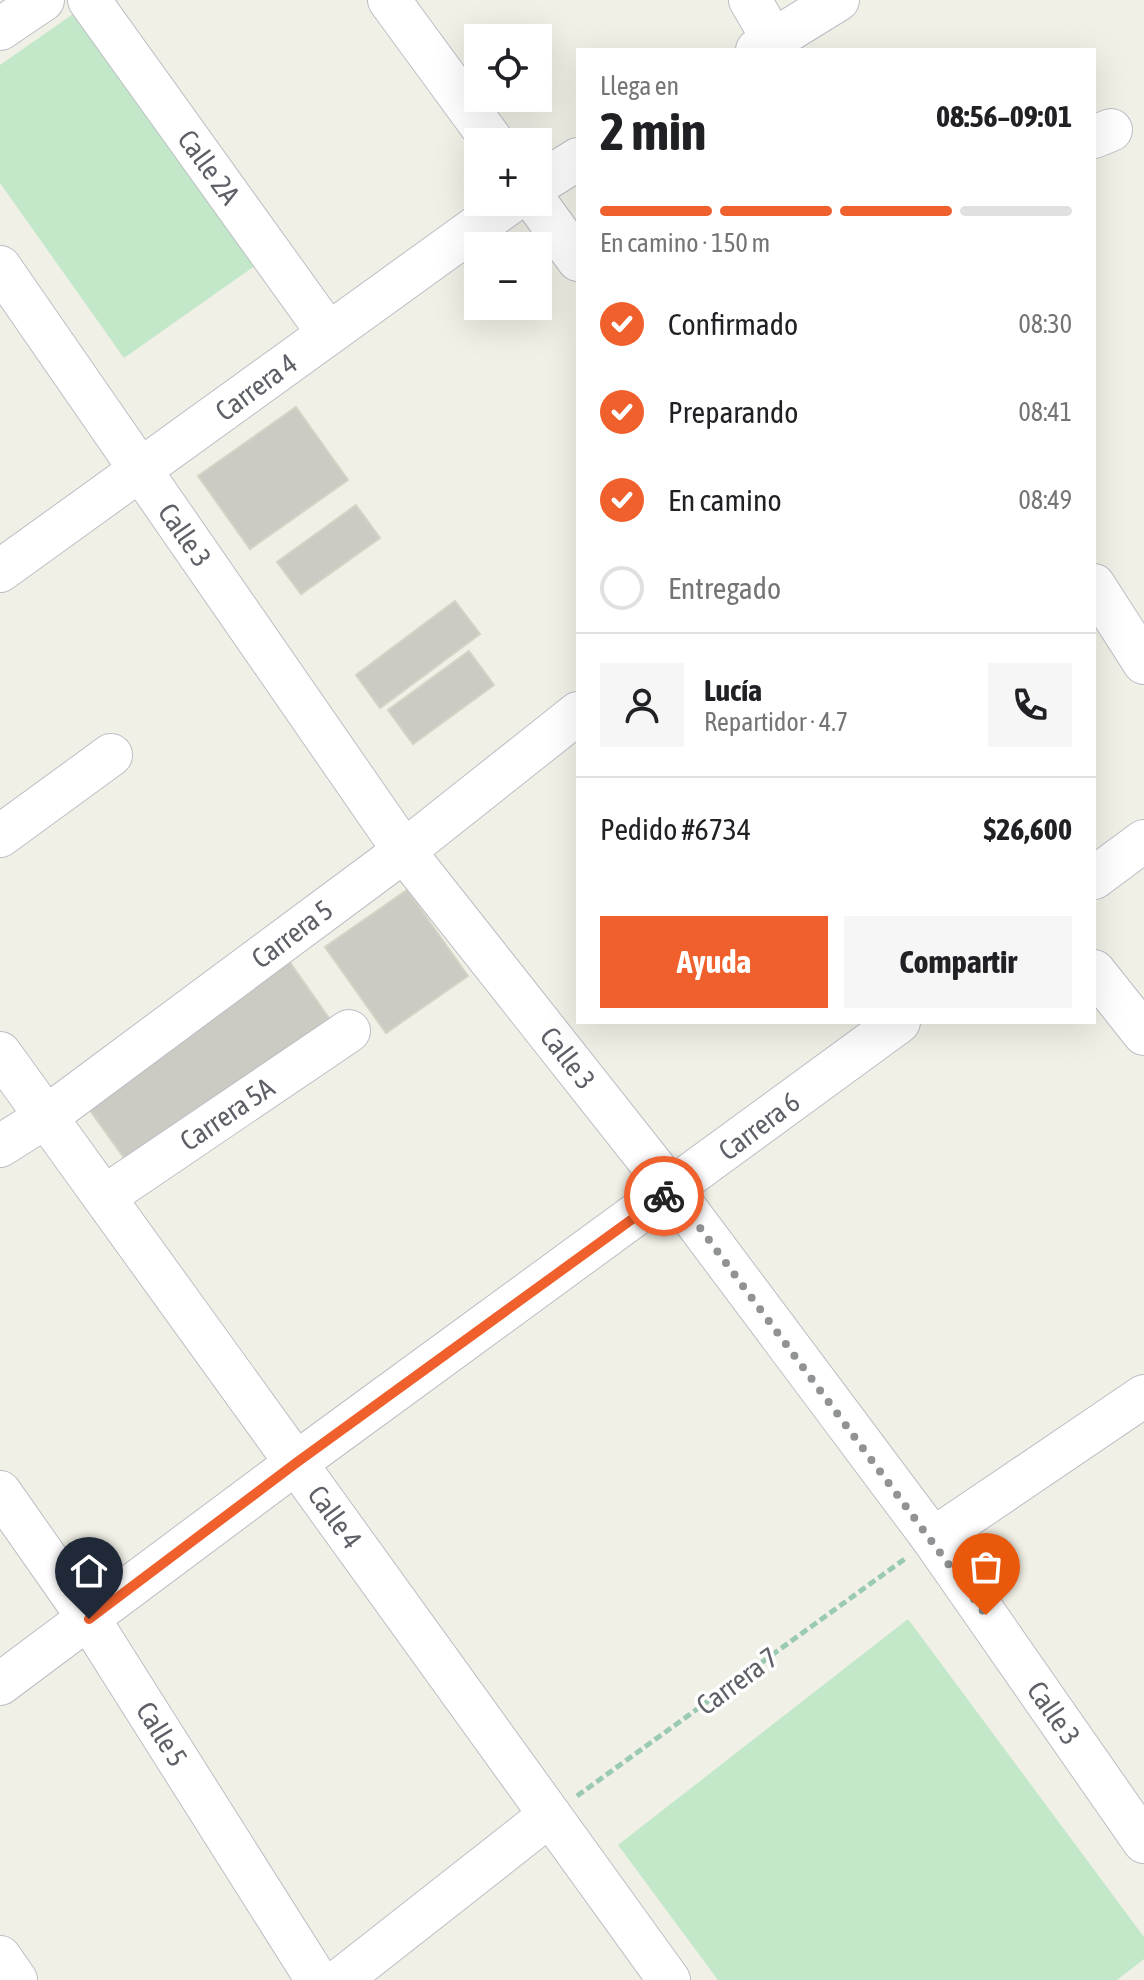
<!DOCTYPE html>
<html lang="es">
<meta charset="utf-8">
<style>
body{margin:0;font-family:"Asap Condensed",sans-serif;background:#f6f6f6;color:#202124;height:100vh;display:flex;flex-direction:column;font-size:30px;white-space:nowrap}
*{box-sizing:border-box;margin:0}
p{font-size:26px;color:#757577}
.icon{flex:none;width:44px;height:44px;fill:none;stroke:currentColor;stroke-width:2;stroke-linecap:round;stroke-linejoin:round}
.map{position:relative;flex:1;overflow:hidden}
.drawer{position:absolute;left:576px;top:48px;width:520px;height:976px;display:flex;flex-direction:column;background:#fff;border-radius:0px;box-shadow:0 8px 32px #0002}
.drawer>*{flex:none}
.fabs{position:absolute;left:464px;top:24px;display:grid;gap:16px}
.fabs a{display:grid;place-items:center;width:88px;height:88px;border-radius:0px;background:#fff;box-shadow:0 8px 32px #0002;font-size:40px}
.pin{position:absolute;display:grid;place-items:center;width:68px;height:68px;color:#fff;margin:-82px -34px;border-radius:50% 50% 50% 0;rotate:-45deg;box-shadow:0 0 8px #0007}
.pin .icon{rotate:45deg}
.courier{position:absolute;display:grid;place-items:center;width:80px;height:80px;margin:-40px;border:6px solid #f0602c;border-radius:50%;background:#fff;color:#222;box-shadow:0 2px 10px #0007}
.head em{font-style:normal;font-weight:700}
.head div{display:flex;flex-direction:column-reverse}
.head{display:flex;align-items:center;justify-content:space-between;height:136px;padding:0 24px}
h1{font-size:52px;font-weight:700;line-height:60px}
.bar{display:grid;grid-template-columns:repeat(4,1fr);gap:12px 8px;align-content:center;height:96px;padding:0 24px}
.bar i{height:10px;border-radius:6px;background:#e0e0e0}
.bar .active{background:#f0602c}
.bar p{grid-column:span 4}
.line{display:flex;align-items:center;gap:20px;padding:0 24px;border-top:2px solid #e0e0e0}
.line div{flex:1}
.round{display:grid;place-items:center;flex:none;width:84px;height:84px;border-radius:0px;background:#f6f6f6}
ol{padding:0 24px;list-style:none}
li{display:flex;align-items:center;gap:24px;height:88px}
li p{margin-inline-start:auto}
li .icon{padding:8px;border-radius:50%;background:#f0602c;color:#fff;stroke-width:4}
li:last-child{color:#757577}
li i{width:44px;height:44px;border:4px solid #e0e0e0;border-radius:50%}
.action{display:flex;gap:16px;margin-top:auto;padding:16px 24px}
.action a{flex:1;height:92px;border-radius:0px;background:#f0602c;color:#fff;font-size:32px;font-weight:700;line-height:92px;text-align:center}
.action a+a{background:#f6f6f6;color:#202124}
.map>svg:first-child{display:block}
.green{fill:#c2e8c9}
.building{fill:#cbcac3;stroke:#d5d3c4;stroke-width:2}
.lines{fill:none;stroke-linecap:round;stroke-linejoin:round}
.minor-casing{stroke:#bdbec5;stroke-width:44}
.path{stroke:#9acab1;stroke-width:5;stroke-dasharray:8 4;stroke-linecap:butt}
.minor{stroke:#fff;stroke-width:42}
.done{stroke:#909293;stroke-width:8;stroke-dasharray:0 14.4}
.route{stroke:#f0602c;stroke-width:10}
.labels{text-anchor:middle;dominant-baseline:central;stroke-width:7;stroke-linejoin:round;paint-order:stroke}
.street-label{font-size:28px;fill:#5d6067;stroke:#fff}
</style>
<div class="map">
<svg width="1144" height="1980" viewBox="0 0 1144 1980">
<rect width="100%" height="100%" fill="#f0f0e6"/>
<g class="green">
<polygon points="76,12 256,265 124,358 0,183 0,65"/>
<polygon points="908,1619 1144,1937 1144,1959 1117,1980 718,1980 618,1845"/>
</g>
<g class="building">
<polygon points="296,407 348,480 250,549 198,476"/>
<polygon points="356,505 380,538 301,594 277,562"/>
<polygon points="455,601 480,634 380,708 356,675"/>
<polygon points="469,651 494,685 413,744 388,710"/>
<polygon points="407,890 468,976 386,1033 325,947"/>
<polygon points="289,961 336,1028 132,1169 84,1102"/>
</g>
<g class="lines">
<g class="minor-casing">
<g id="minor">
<polyline points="89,0 328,333"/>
<polyline points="389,0 493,142"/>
<polyline points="750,0 779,50"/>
<polyline points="0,29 43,0"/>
<polyline points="757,50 838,0"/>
<polyline points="1094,137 1111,130"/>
<polyline points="538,184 578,159"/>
<polyline points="536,202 578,260"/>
<polyline points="0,267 404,851 672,1190 933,1539 1144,1842"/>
<polyline points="0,571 511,202"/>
<polyline points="1094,585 1144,663"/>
<polyline points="0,836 111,755"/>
<polyline points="1094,878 1144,841"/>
<polyline points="1094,971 1144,1034"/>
<polyline points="0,1053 669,1980"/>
<polyline points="0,1146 46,1117 404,851 578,713"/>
<polyline points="104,1197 349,1031"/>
<polyline points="0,1492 89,1619 317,1980"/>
<polyline points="933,1539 1144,1396"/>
<polyline points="0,1684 296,1463 899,1022"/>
<polyline points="0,1957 16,1980"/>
<polyline points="340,1980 550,1815"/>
</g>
</g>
<polyline class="path" points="577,1796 906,1558"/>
<use href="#minor" class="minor"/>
</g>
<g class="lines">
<polyline class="done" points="664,1196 672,1190 986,1615"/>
<polyline class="route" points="89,1619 296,1463 664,1196"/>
</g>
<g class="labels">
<g class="street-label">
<text transform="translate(209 167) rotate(54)">Calle 2A</text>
<text transform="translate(256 387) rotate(-36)">Carrera 4</text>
<text transform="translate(185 535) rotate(55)">Calle 3</text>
<text transform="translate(292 934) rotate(-37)">Carrera 5</text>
<text transform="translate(568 1058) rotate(52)">Calle 3</text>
<text transform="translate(227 1114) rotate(-34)">Carrera 5A</text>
<text transform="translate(759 1126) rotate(-37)">Carrera 6</text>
<text transform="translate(335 1517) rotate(54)">Calle 4</text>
<text transform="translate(737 1681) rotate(-36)">Carrera 7</text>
<text transform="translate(1054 1713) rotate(55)">Calle 3</text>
<text transform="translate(162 1734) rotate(58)">Calle 5</text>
</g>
</g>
</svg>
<div class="fabs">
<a><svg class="icon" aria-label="locate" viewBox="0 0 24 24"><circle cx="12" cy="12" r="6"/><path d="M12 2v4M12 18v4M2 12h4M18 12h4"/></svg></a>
<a>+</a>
<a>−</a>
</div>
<div class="pin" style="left:986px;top:1615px;background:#ea580c"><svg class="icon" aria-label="bag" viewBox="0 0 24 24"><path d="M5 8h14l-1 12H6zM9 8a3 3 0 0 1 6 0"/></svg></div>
<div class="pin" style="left:89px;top:1619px;background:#1f2937"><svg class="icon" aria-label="home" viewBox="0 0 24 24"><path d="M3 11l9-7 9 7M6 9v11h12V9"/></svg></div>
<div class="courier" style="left:664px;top:1196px"><svg class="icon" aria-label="bike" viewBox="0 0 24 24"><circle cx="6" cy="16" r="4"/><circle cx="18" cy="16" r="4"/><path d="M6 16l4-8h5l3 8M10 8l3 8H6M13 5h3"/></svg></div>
<section class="drawer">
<div class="head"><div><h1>2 min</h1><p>Llega en</p></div><em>08:56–09:01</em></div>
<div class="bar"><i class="active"></i><i class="active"></i><i class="active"></i><i></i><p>En camino · 150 m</p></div>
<ol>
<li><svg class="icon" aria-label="check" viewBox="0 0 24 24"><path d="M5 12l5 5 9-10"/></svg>Confirmado<p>08:30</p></li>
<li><svg class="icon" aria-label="check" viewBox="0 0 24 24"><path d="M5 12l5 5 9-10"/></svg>Preparando<p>08:41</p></li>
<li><svg class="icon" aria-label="check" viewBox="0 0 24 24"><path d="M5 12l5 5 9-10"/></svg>En camino<p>08:49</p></li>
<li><i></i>Entregado</li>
</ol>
<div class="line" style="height:144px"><a class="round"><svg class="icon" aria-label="person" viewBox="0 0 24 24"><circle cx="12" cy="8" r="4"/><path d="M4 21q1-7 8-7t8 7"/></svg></a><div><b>Lucía</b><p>Repartidor · 4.7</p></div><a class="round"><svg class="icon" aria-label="phone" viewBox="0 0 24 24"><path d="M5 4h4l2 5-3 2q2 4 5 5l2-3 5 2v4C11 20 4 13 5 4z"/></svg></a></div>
<div class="line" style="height:104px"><div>Pedido #6734</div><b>$26,600</b></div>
<div class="action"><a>Ayuda</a><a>Compartir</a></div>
</section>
</div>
